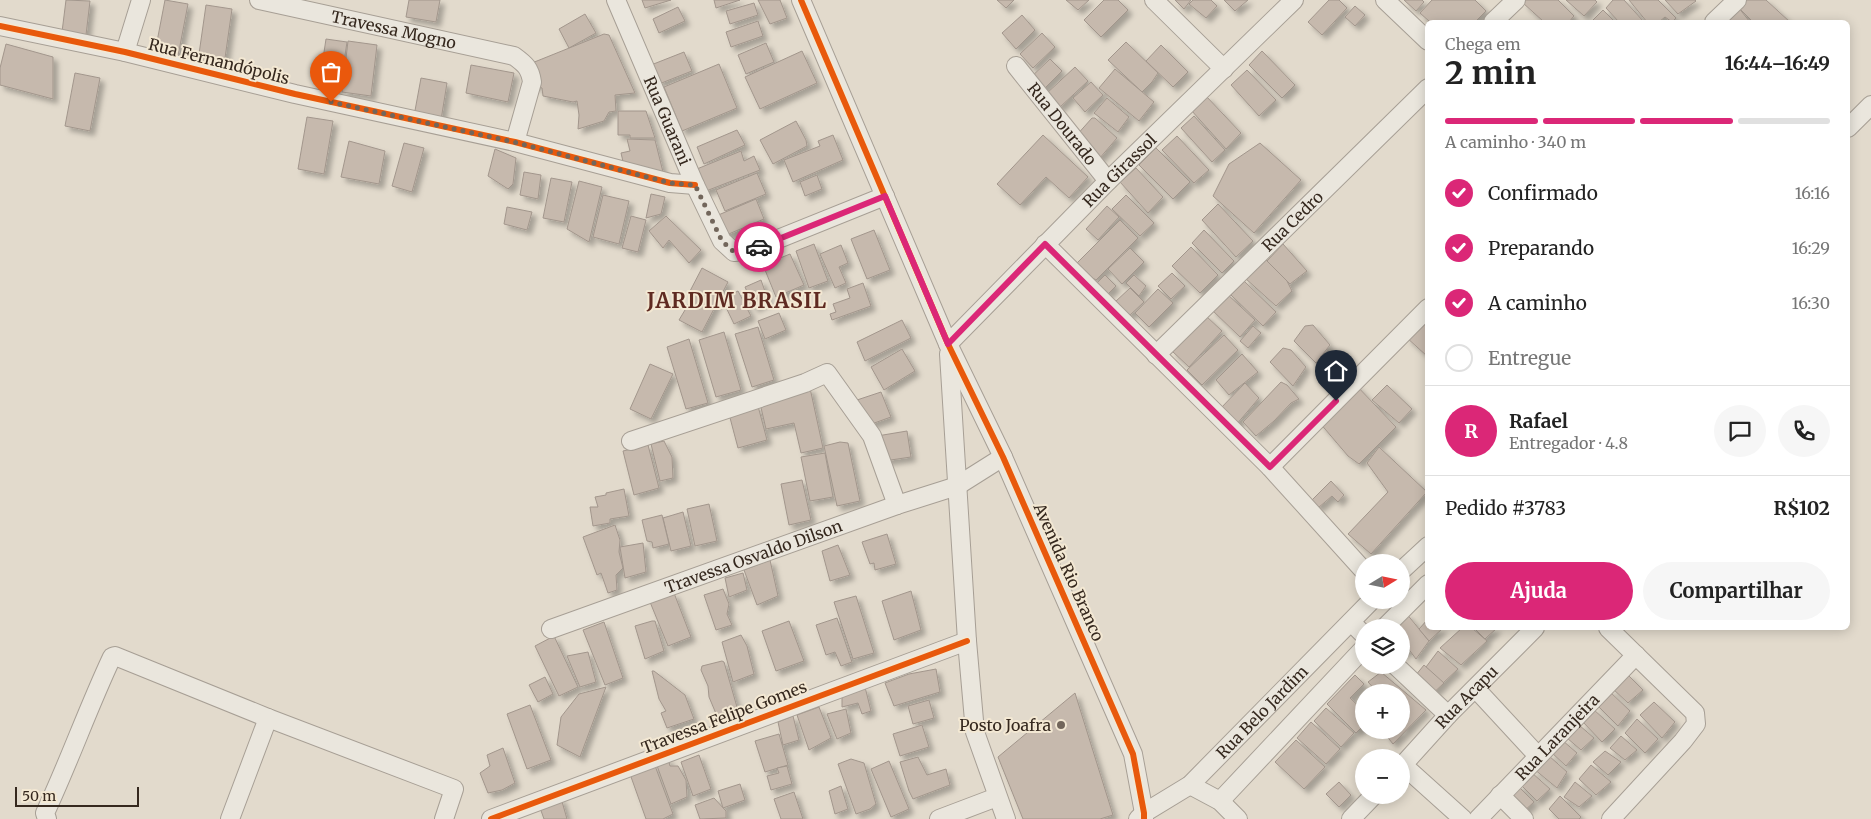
<!DOCTYPE html>
<html lang="pt">
<meta charset="utf-8">
<style>
body{margin:0;font-family:Merriweather,serif;background:#f6f6f6;color:#222;height:100vh;display:flex;flex-direction:column;font-size:19px;white-space:nowrap}
*{box-sizing:border-box;margin:0}
p{font-size:16px;color:#767676}
.icon{flex:none;width:28px;height:28px;fill:none;stroke:currentColor;stroke-width:2;stroke-linecap:round;stroke-linejoin:round}
.map{position:relative;flex:1;overflow:hidden}
.details{position:absolute;left:1425px;top:20px;width:425px;height:610px;display:flex;flex-direction:column;background:#fff;border-radius:8px;box-shadow:0 2px 12px #0003}
.details>*{flex:none}
.needle{width:32px;rotate:80deg}
.tools{position:absolute;left:1355px;top:554px;display:grid;gap:10px}
.tools a{display:grid;place-items:center;width:55px;height:55px;border-radius:50%;background:#fff;box-shadow:0 2px 12px #0003;font-size:25px}
.scale{position:absolute;left:15px;bottom:12px;width:124px;box-sizing:border-box;padding-left:5px;border:2px solid #35281e;border-top:0;font-size:14px;line-height:18px;white-space:nowrap;color:#35281e;-webkit-text-stroke:4px #f3e8d3;paint-order:stroke}
.pin{position:absolute;display:grid;place-items:center;width:42px;height:42px;color:#fff;margin:-51px -21px;border-radius:50% 50% 50% 0;rotate:-45deg;box-shadow:0 0 5px #0007}
.pin .icon{rotate:45deg}
.courier{position:absolute;display:grid;place-items:center;width:50px;height:50px;margin:-25px;border:4px solid #db2777;border-radius:50%;background:#fff;color:#222;box-shadow:0 1px 6px #0007}
.overview em{font-style:normal;font-weight:700}
.overview div{display:flex;flex-direction:column-reverse}
.overview{display:flex;align-items:center;justify-content:space-between;height:85px;padding:0 20px}
h1{font-size:32px;font-weight:700;line-height:38px}
.bar{display:grid;grid-template-columns:repeat(4,1fr);gap:8px 5px;align-content:center;height:60px;padding:0 20px}
.bar i{height:6px;border-radius:4px;background:#e0e0e0}
.bar .current{background:#db2777}
.bar p{grid-column:span 4}
.line{display:flex;align-items:center;gap:12px;padding:0 20px;border-top:1px solid #e0e0e0}
.line div{flex:1}
.round{display:grid;place-items:center;flex:none;width:52px;height:52px;border-radius:26px;background:#f6f6f6}
ol{padding:0 20px;list-style:none}
li{display:flex;align-items:center;gap:15px;height:55px}
li p{margin-inline-start:auto}
li .icon{padding:5px;border-radius:50%;background:#db2777;color:#fff;stroke-width:4}
li:last-child{color:#767676}
li i{width:28px;height:28px;border:2px solid #e0e0e0;border-radius:50%}
.cta{display:flex;gap:10px;margin-top:auto;padding:10px 20px}
.cta a{flex:1;height:58px;border-radius:30px;background:#db2777;color:#fff;font-size:20px;font-weight:700;line-height:58px;text-align:center}
.cta a+a{background:#f6f6f6;color:#222}
.map>svg:first-child{display:block}
.building{fill:#c6b9ad;stroke:#a2968c;filter:url(#shadow)}
.lines{fill:none;stroke-linecap:round;stroke-linejoin:round}
.minor-casing{stroke:#a79f95;stroke-width:20}
.minor{stroke:#eae6dd;stroke-width:18}
.cycleway-casing{stroke:#f3e8d3;stroke-width:9}
.cycleway{stroke:#e8590c;stroke-width:6}
.done{stroke:#72665b;stroke-width:5;stroke-dasharray:0 9}
.route{stroke:#db2777;stroke-width:6}
.poi-dot{fill:#72665b;stroke:#f3e8d3;stroke-width:2}
.labels{text-anchor:middle;dominant-baseline:central;stroke-width:4;stroke-linejoin:round;paint-order:stroke}
.street-label{font-size:16px;fill:#35281e;stroke:#f3e8d3}
.poi-label{font-size:16px;fill:#35281e;stroke:#f3e8d3;text-anchor:end}
.district-label{font-size:21px;font-weight:bold;letter-spacing:1px;fill:#5f2a21;stroke:#f3e8d3}
</style>
<div class="map">
<svg width="1871" height="819" viewBox="0 0 1871 819">
<defs>
<filter id="shadow"><feDropShadow dx="4.5" dy="4.5" stdDeviation="2.5" flood-color="#0004"/></filter>
</defs>
<rect width="100%" height="100%" fill="#e2dacc"/>
<g class="building">
<polygon points="66,0 90,1 86,35 62,32"/>
<polygon points="165,0 188,4 178,56 155,52"/>
<polygon points="409,0 440,0 436,22 406,17"/>
<polygon points="642,0 671,0 645,8"/>
<polygon points="714,0 740,0 716,8"/>
<polygon points="758,0 780,0 787,18 770,24"/>
<polygon points="997,0 1014,0 1006,8"/>
<polygon points="1066,0 1089,0 1078,10"/>
<polygon points="1104,0 1118,0 1128,10 1101,37 1084,20"/>
<polygon points="1175,0 1191,0 1184,9"/>
<polygon points="1193,0 1211,0 1217,6 1206,18 1189,4"/>
<polygon points="1224,0 1248,0 1235,11"/>
<polygon points="1329,0 1339,0 1347,8 1322,35 1308,22"/>
<polygon points="1404,0 1422,0 1424,2 1416,11"/>
<polygon points="1432,0 1475,0 1486,11 1475,22 1430,22 1420,13"/>
<polygon points="1526,0 1558,0 1574,16 1569,22 1544,22 1523,3"/>
<polygon points="1566,0 1595,0 1597,2 1584,16"/>
<polygon points="1613,0 1624,0 1644,22 1619,22 1606,8"/>
<polygon points="1629,0 1658,0 1676,18 1672,22 1665,17 1659,22 1647,22"/>
<polygon points="1665,0 1695,0 1696,1 1678,14"/>
<polygon points="1747,0 1766,0 1790,22 1753,22 1738,7"/>
<polygon points="754,3 758,15 730,24 726,11"/>
<polygon points="206,5 232,9 224,65 198,61"/>
<polygon points="1355,6 1365,15 1355,26 1345,17"/>
<polygon points="678,7 685,21 659,33 653,19"/>
<polygon points="1738,7 1750,22 1723,22"/>
<polygon points="1603,10 1615,22 1591,22"/>
<polygon points="585,14 596,33 569,48 559,29"/>
<polygon points="1022,15 1035,30 1016,49 1002,33"/>
<polygon points="758,21 763,36 731,47 726,32"/>
<polygon points="1042,33 1055,47 1033,68 1020,54"/>
<polygon points="604,34 609,35 635,93 615,95 616,111 609,112 604,121 578,129 579,115 577,101 573,102 543,96 542,88 534,85 527,65"/>
<polygon points="326,39 347,42 340,89 319,85"/>
<polygon points="348,41 377,45 371,96 342,92"/>
<polygon points="1126,42 1158,73 1152,82 1142,92 1108,60"/>
<polygon points="766,43 774,62 746,74 738,55"/>
<polygon points="6,44 53,57 53,99 0,85 0,68"/>
<polygon points="1161,45 1188,72 1173,87 1146,61"/>
<polygon points="802,51 817,83 760,109 745,77"/>
<polygon points="1262,51 1295,85 1282,98 1249,65"/>
<polygon points="684,52 692,71 659,84 651,65"/>
<polygon points="1050,59 1062,71 1040,93 1028,80"/>
<polygon points="719,64 737,108 682,131 664,87"/>
<polygon points="471,65 514,73 508,102 466,93"/>
<polygon points="1075,67 1088,81 1059,108 1046,94"/>
<polygon points="1115,69 1154,102 1139,121 1099,88"/>
<polygon points="1247,70 1276,100 1259,116 1231,85"/>
<polygon points="75,73 100,78 90,131 65,126"/>
<polygon points="421,78 447,83 441,120 414,116"/>
<polygon points="1091,82 1103,95 1085,112 1073,98"/>
<polygon points="1206,96 1241,133 1226,149 1191,110"/>
<polygon points="1107,98 1129,117 1118,132 1094,113"/>
<polygon points="618,111 646,111 655,138 630,138 630,135 618,135"/>
<polygon points="1194,116 1225,150 1212,162 1181,128"/>
<polygon points="307,117 333,121 324,174 298,169"/>
<polygon points="1092,118 1095,118 1117,138 1099,159 1075,137"/>
<polygon points="796,121 806,140 807,146 773,164 760,140"/>
<polygon points="737,130 745,145 704,164 697,147"/>
<polygon points="833,135 843,160 793,182 784,160 820,146 818,141"/>
<polygon points="1043,135 1088,177 1069,198 1046,177 1020,205 997,184"/>
<polygon points="1177,136 1209,170 1194,183 1162,150"/>
<polygon points="627,139 655,140 663,172 645,176 625,170 621,153 630,151"/>
<polygon points="349,141 385,151 379,184 341,177"/>
<polygon points="404,143 424,148 412,192 392,186"/>
<polygon points="1260,143 1301,180 1254,233 1213,196 1229,164"/>
<polygon points="1156,148 1190,182 1173,199 1139,165"/>
<polygon points="495,149 516,158 513,184 508,189 488,176"/>
<polygon points="741,151 744,161 754,156 760,170 701,193 692,171"/>
<polygon points="1136,168 1163,197 1148,213 1120,182"/>
<polygon points="524,172 541,175 538,199 520,195"/>
<polygon points="757,173 766,194 725,211 716,190"/>
<polygon points="817,175 822,189 805,196 800,182"/>
<polygon points="551,178 572,182 564,222 543,218"/>
<polygon points="579,181 602,187 589,242 567,229"/>
<polygon points="651,194 665,197 661,214 646,218"/>
<polygon points="603,195 629,201 619,244 593,237"/>
<polygon points="1126,195 1154,223 1140,236 1112,209"/>
<polygon points="756,199 764,219 724,236 716,216"/>
<polygon points="1218,204 1253,241 1236,257 1202,220"/>
<polygon points="1107,206 1119,217 1098,240 1086,229"/>
<polygon points="507,207 532,212 527,230 504,224"/>
<polygon points="631,216 646,220 638,252 622,248"/>
<polygon points="666,216 701,250 689,263 669,240 663,248 649,231"/>
<polygon points="1120,220 1138,238 1096,280 1089,276 1076,264"/>
<polygon points="874,230 890,270 867,279 851,239"/>
<polygon points="1204,230 1234,261 1222,273 1192,243"/>
<polygon points="814,244 828,281 809,288 796,251"/>
<polygon points="1283,244 1307,271 1290,284 1267,261"/>
<polygon points="841,245 848,263 839,267 846,283 835,288 820,254"/>
<polygon points="1191,247 1218,275 1200,293 1172,266"/>
<polygon points="1130,248 1144,262 1122,284 1108,269"/>
<polygon points="790,254 804,285 776,297 763,265"/>
<polygon points="1263,257 1287,281 1292,291 1276,306 1245,278"/>
<polygon points="702,268 728,282 702,332 679,320 691,300 689,293"/>
<polygon points="1172,273 1185,286 1171,299 1158,286"/>
<polygon points="1105,275 1116,286 1107,295 1096,284"/>
<polygon points="1134,275 1146,286 1139,296 1126,283"/>
<polygon points="761,280 768,300 754,308 745,287"/>
<polygon points="1244,281 1276,312 1263,326 1231,295"/>
<polygon points="863,283 871,306 832,320 830,314 836,312 833,304 850,298 847,289"/>
<polygon points="1130,288 1144,302 1129,316 1115,302"/>
<polygon points="1158,289 1173,303 1149,327 1135,313"/>
<polygon points="738,291 751,316 734,324 722,299"/>
<polygon points="1226,293 1255,320 1240,337 1211,309"/>
<polygon points="779,313 786,330 765,339 758,321"/>
<polygon points="1205,315 1222,331 1189,367 1172,351"/>
<polygon points="1428,318 1428,357 1406,337"/>
<polygon points="902,320 911,338 865,361 857,342"/>
<polygon points="1313,325 1330,345 1316,363 1294,341 1305,326"/>
<polygon points="1253,326 1261,333 1248,348 1240,341"/>
<polygon points="758,327 774,380 752,387 735,334"/>
<polygon points="724,332 741,390 716,397 699,340"/>
<polygon points="1224,335 1238,350 1202,385 1187,370"/>
<polygon points="689,339 708,403 686,409 667,347"/>
<polygon points="1283,348 1291,350 1306,367 1293,386 1270,362"/>
<polygon points="902,349 915,371 884,390 871,367"/>
<polygon points="1242,354 1258,372 1229,395 1216,380"/>
<polygon points="650,364 673,374 651,419 630,409"/>
<polygon points="1281,382 1287,385 1299,399 1291,403 1274,421 1256,436 1243,422"/>
<polygon points="1245,383 1259,398 1236,425 1220,409"/>
<polygon points="1355,384 1396,427 1359,464 1348,456 1319,422"/>
<polygon points="1387,385 1412,409 1399,423 1372,400"/>
<polygon points="810,388 823,448 801,453 794,423 766,429 759,399"/>
<polygon points="881,392 891,417 866,426 857,400"/>
<polygon points="758,406 767,440 738,448 729,414"/>
<polygon points="907,431 911,457 884,461 877,436"/>
<polygon points="664,441 672,457 673,478 660,481 651,444"/>
<polygon points="840,442 848,443 860,501 837,506 824,446"/>
<polygon points="648,445 659,488 634,495 623,451"/>
<polygon points="1379,447 1427,492 1371,554 1348,534 1388,492 1367,463"/>
<polygon points="825,453 833,497 810,501 801,457"/>
<polygon points="802,480 811,520 789,525 781,484"/>
<polygon points="1331,481 1344,495 1338,502 1332,496 1318,508 1311,501"/>
<polygon points="624,489 629,516 610,519 610,523 593,526 590,507 598,507 595,497 606,495 606,493"/>
<polygon points="709,504 717,541 695,546 687,509"/>
<polygon points="683,512 691,546 671,551 663,518"/>
<polygon points="662,515 669,544 653,548 652,542 647,541 642,520"/>
<polygon points="615,525 620,540 619,552 623,568 616,575 617,590 608,593 601,573 597,575 583,537"/>
<polygon points="887,534 896,564 875,570 874,563 870,564 862,542"/>
<polygon points="643,543 646,572 625,578 620,547"/>
<polygon points="838,545 850,575 830,581 822,551"/>
<polygon points="770,560 778,596 757,605 744,570"/>
<polygon points="743,573 747,590 729,597 725,578"/>
<polygon points="723,589 729,604 727,614 732,625 716,630 704,595"/>
<polygon points="911,591 921,630 894,640 882,601"/>
<polygon points="674,593 691,637 668,646 650,602"/>
<polygon points="856,596 874,653 853,659 834,602"/>
<polygon points="1406,613 1429,641 1416,659 1401,639 1401,628 1394,628"/>
<polygon points="837,618 852,662 841,666 835,652 826,655 816,625"/>
<polygon points="1428,619 1428,628 1443,628 1429,641 1419,629"/>
<polygon points="652,621 655,621 664,651 645,659 635,626"/>
<polygon points="789,621 804,661 776,671 762,631"/>
<polygon points="604,622 623,678 605,685 583,630"/>
<polygon points="1462,628 1472,628 1487,641 1461,665 1440,648"/>
<polygon points="1474,628 1497,628 1485,639"/>
<polygon points="741,635 747,646 754,674 733,682 722,642"/>
<polygon points="554,636 578,687 559,696 535,646"/>
<polygon points="1401,639 1410,647 1401,655"/>
<polygon points="1438,651 1458,669 1442,684 1426,667"/>
<polygon points="588,652 596,682 580,687 567,656"/>
<polygon points="722,661 724,662 737,707 717,716 709,697 708,686 701,670 702,666"/>
<polygon points="1424,665 1444,683 1428,698 1411,681"/>
<polygon points="936,669 940,692 894,706 885,683 909,674"/>
<polygon points="652,671 654,671 685,695 694,719 667,728 661,713 666,711 659,699"/>
<polygon points="1381,672 1426,710 1393,744 1385,734 1389,730 1401,730 1401,692 1377,692 1368,682"/>
<polygon points="1627,674 1643,690 1628,703 1612,688"/>
<polygon points="1355,675 1364,684 1350,698 1364,711 1364,725 1356,733 1327,704"/>
<polygon points="545,677 553,694 538,702 529,685"/>
<polygon points="606,687 580,757 557,745 561,717 579,694"/>
<polygon points="865,687 871,711 862,714 858,703 842,707 842,696"/>
<polygon points="1608,690 1630,711 1618,726 1595,703"/>
<polygon points="1075,693 1113,815 1100,819 1023,819 998,757"/>
<polygon points="929,700 934,718 913,724 908,706"/>
<polygon points="1654,702 1675,722 1662,738 1640,715"/>
<polygon points="530,705 551,760 527,769 507,714"/>
<polygon points="819,707 831,738 809,750 797,715"/>
<polygon points="1326,708 1354,733 1341,747 1314,721"/>
<polygon points="846,709 851,733 837,739 827,714"/>
<polygon points="1593,709 1615,729 1602,742 1582,721"/>
<polygon points="793,716 799,740 783,745 778,722"/>
<polygon points="1637,719 1658,739 1645,753 1625,733"/>
<polygon points="1311,722 1340,749 1326,764 1297,738"/>
<polygon points="922,725 929,747 900,756 893,734"/>
<polygon points="1579,725 1594,738 1581,750 1567,738"/>
<polygon points="779,734 788,765 765,772 755,741"/>
<polygon points="1621,736 1637,750 1625,760 1610,748"/>
<polygon points="1296,740 1325,767 1304,789 1275,762"/>
<polygon points="1562,740 1577,753 1566,766 1551,752"/>
<polygon points="503,748 515,783 502,790 488,793 480,773 490,766 487,755"/>
<polygon points="1605,751 1621,762 1608,775 1593,762"/>
<polygon points="699,755 711,789 693,796 681,762"/>
<polygon points="1548,755 1567,772 1557,788 1534,769"/>
<polygon points="918,757 927,775 946,769 950,785 913,799 909,791 900,762"/>
<polygon points="668,758 670,766 678,766 686,780 687,797 671,804 656,763"/>
<polygon points="851,759 864,763 876,804 870,809 856,814 838,764"/>
<polygon points="889,761 909,809 891,817 871,769"/>
<polygon points="654,763 673,814 663,819 646,819 630,774"/>
<polygon points="1591,765 1611,782 1596,795 1579,779"/>
<polygon points="787,766 792,784 771,790 767,776 779,773 777,768"/>
<polygon points="1531,772 1550,789 1537,801 1520,784"/>
<polygon points="1339,782 1351,795 1339,807 1326,794"/>
<polygon points="1575,782 1592,796 1579,807 1564,797"/>
<polygon points="740,784 745,800 723,808 718,791"/>
<polygon points="1517,785 1534,802 1522,813 1506,797"/>
<polygon points="841,786 848,809 835,814 829,791"/>
<polygon points="794,792 803,819 781,819 774,799"/>
<polygon points="1560,796 1581,817 1579,819 1559,819 1549,809"/>
<polygon points="561,798 567,819 544,819 539,805"/>
<polygon points="714,798 726,811 726,818 700,819 695,805"/>
</g>
<g class="lines">
<g class="minor-casing">
<g id="minor">
<path id="s1" d="M259,0L514,56C525,64 530,68 532,82L515,142"/>
<path id="s2" d="M616,0L695,185L722,241L734,252L751,250L885,196"/>
<polyline points="801,0 948,344 1003,457 1133,754 1144,813 1144,819"/>
<polyline points="1154,0 1224,69"/>
<polyline points="1385,0 1428,41"/>
<polyline points="1493,22 1516,0"/>
<polyline points="1714,22 1737,0"/>
<polyline points="0,26 125,52 295,94 515,142 670,183 695,185"/>
<polyline points="125,52 141,0"/>
<path id="s3" d="M1016,66L1108,181"/>
<polyline points="1848,128 1871,105"/>
<polyline points="1045,244 1270,467 1364,571"/>
<path id="s4" d="M948,344L1108,181L1294,0"/>
<polyline points="949,354 967,641 975,732 1006,819"/>
<path id="s5" d="M1156,355L1428,88"/>
<polyline points="631,441 805,383 827,373 872,436 897,505"/>
<polyline points="1270,467 1428,308"/>
<polyline points="1401,571 1428,546"/>
<polyline points="1351,622 1364,635"/>
<polyline points="1384,628 1428,584"/>
<polyline points="1608,628 1695,713 1696,724 1683,741 1611,819"/>
<path id="s6" d="M551,629L897,505L957,486L1003,457"/>
<polyline points="1395,665 1448,715"/>
<polyline points="1476,689 1538,756"/>
<polyline points="1403,765 1463,819"/>
<path id="s7" d="M1401,767L1448,715L1535,628"/>
<polyline points="1190,785 1220,801 1238,819"/>
<polyline points="1500,795 1524,819"/>
<polyline points="1220,801 1364,648"/>
<path d="M47,819L45,813C69,762 88,708 112,657L115,656L268,718L454,789L444,819"/>
<polyline points="230,819 268,718"/>
<polyline points="491,819 967,641"/>
<polyline points="939,819 997,797"/>
<path id="s8" d="M1138,819L1144,813L1190,785L1372,600"/>
<polyline points="1351,819 1374,795"/>
<path id="s9" d="M1478,819L1636,655"/>
</g>
</g>
<use href="#minor" class="minor"/>
<g class="cycleway-casing">
<g id="cycleway">
<polyline points="801,0 948,344 1003,457 1133,754 1144,813 1144,819"/>
<polyline points="0,26 125,52 295,94 515,142 670,183 695,185"/>
<polyline points="491,819 967,641"/>
</g>
</g>
<use href="#cycleway" class="cycleway"/>
</g>
<g class="lines">
<polyline class="done" points="331,102 514,142 670,183 695,185 722,241 734,252 751,250 759,247"/>
<polyline class="route" points="759,247 885,196 948,344 1045,244 1270,467 1336,401"/>
</g>
<circle class="poi-dot" cx="1061" cy="725" r="5"/>
<g class="labels">
<g class="street-label">
<text stroke="none"><textPath href="#s1" startOffset="138">Travessa Mogno</textPath></text>
<text transform="translate(219 61) rotate(14)">Rua Fernandópolis</text>
<text stroke="none"><textPath href="#s2" startOffset="131">Rua Guarani</textPath></text>
<text stroke="none"><textPath href="#s3" startOffset="74">Rua Dourado</textPath></text>
<text stroke="none"><textPath href="#s4" startOffset="244">Rua Girassol</textPath></text>
<text stroke="none"><textPath href="#s5" startOffset="191">Rua Cedro</textPath></text>
<text stroke="none"><textPath href="#s6" startOffset="215">Travessa Osvaldo Dilson</textPath></text>
<text transform="translate(1069 572) rotate(66)">Avenida Rio Branco</text>
<text stroke="none"><textPath href="#s7" startOffset="96">Rua Acapu</textPath></text>
<text stroke="none"><textPath href="#s8" startOffset="165">Rua Belo Jardim</textPath></text>
<text transform="translate(724 717) rotate(-21)">Travessa Felipe Gomes</text>
<text stroke="none"><textPath href="#s9" startOffset="114">Rua Laranjeira</textPath></text>
</g>
<g class="poi-label">
<text x="1051" y="725">Posto Joafra</text>
</g>
<g class="district-label">
<text x="737" y="300">JARDIM BRASIL</text>
</g>
</g>
</svg>
<div class="tools">
<a><svg class="needle" viewBox="-14 -14 28 28"><path d="M0-13l5 13h-10z" fill="#e53935"/><path d="M0 13l5-13h-10z" fill="#767676"/></svg></a>
<a><svg class="icon" aria-label="layers" viewBox="0 0 24 24"><path d="M12 4l9 5-9 5-9-5zM3 14l9 5 9-5"/></svg></a>
<a>+</a>
<a>−</a>
</div>
<div class="scale">50 m</div>
<div class="pin" style="left:331px;top:102px;background:#ea580c"><svg class="icon" aria-label="bag" viewBox="0 0 24 24"><path d="M5 8h14l-1 12H6zM9 8a3 3 0 0 1 6 0"/></svg></div>
<div class="pin" style="left:1336px;top:401px;background:#1f2937"><svg class="icon" aria-label="home" viewBox="0 0 24 24"><path d="M3 11l9-7 9 7M6 9v11h12V9"/></svg></div>
<div class="courier" style="left:759px;top:247px"><svg class="icon" aria-label="car" viewBox="0 0 24 24"><path d="M5 17H2v-5l4-1 3-4h7l3 4 3 1v5h-3M9 17h6M6 11h13"/><circle cx="7" cy="17" r="2"/><circle cx="17" cy="17" r="2"/></svg></div>
<section class="details">
<div class="overview"><div><h1>2 min</h1><p>Chega em</p></div><em>16:44–16:49</em></div>
<div class="bar"><i class="current"></i><i class="current"></i><i class="current"></i><i></i><p>A caminho · 340 m</p></div>
<ol>
<li><svg class="icon" aria-label="check" viewBox="0 0 24 24"><path d="M5 12l5 5 9-10"/></svg>Confirmado<p>16:16</p></li>
<li><svg class="icon" aria-label="check" viewBox="0 0 24 24"><path d="M5 12l5 5 9-10"/></svg>Preparando<p>16:29</p></li>
<li><svg class="icon" aria-label="check" viewBox="0 0 24 24"><path d="M5 12l5 5 9-10"/></svg>A caminho<p>16:30</p></li>
<li><i></i>Entregue</li>
</ol>
<div class="line" style="height:90px"><b class="round" style="background:#db2777;color:#fff">R</b><div><b>Rafael</b><p>Entregador · 4.8</p></div><a class="round"><svg class="icon" aria-label="chat" viewBox="0 0 24 24"><path d="M4 5h16v11H9l-5 4z"/></svg></a><a class="round"><svg class="icon" aria-label="phone" viewBox="0 0 24 24"><path d="M5 4h4l2 5-3 2q2 4 5 5l2-3 5 2v4C11 20 4 13 5 4z"/></svg></a></div>
<div class="line" style="height:65px"><div>Pedido #3783</div><b>R$102</b></div>
<div class="cta"><a>Ajuda</a><a>Compartilhar</a></div>
</section>
</div>
